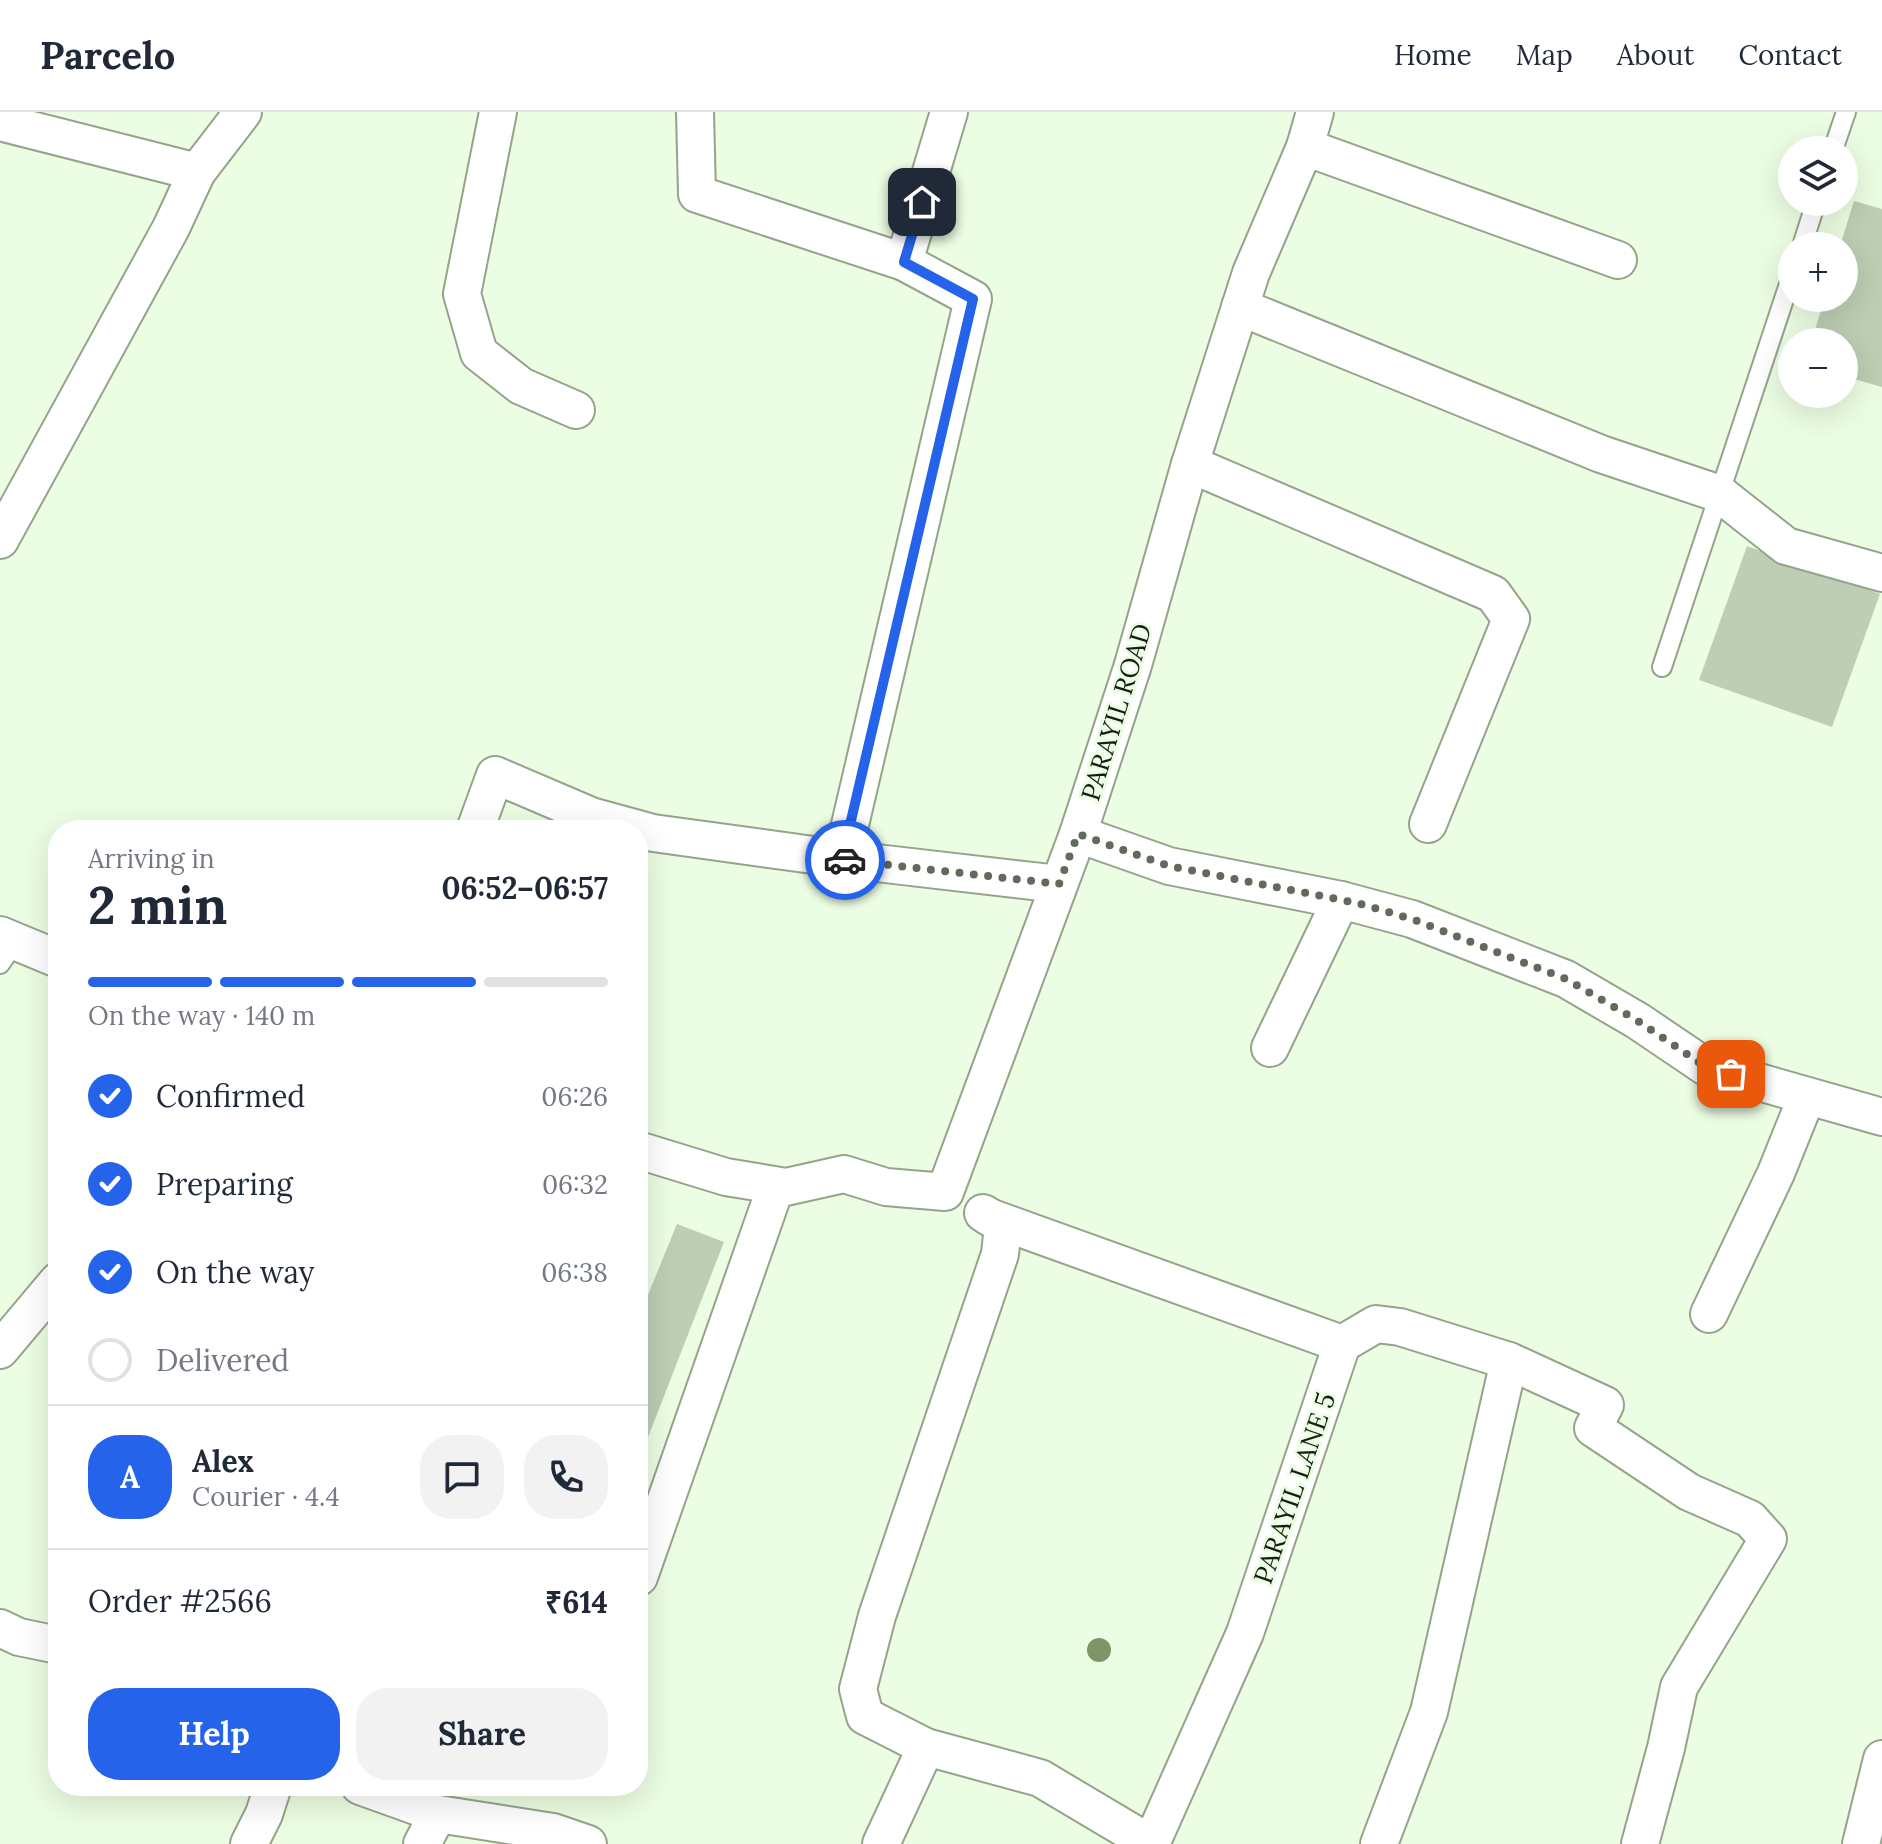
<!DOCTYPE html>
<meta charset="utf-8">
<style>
body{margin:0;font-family:Lora,serif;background:#f2f2f3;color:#1f2937;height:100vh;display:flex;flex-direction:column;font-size:30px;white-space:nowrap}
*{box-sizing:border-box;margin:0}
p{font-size:26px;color:#747a83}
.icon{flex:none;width:44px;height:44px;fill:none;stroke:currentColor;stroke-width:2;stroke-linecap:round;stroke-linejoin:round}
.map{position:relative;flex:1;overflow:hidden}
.drawer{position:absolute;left:48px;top:708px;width:600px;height:976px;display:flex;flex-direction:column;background:#fff;border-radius:32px;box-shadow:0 8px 32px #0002}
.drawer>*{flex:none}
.fabs{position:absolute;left:1778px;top:24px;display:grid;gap:16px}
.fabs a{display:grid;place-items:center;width:80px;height:80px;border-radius:50%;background:#fff;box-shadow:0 8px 32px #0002;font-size:40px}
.pin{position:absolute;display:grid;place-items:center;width:68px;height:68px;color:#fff;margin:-34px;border-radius:16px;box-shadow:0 4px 12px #0006}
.courier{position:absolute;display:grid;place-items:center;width:80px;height:80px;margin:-40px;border:6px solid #2563eb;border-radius:50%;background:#fff;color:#222;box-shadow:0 2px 10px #0007}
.summary em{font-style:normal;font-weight:700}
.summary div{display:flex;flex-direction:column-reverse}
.summary{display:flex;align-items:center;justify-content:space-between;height:136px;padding:0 40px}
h1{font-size:52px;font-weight:700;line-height:60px}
.bar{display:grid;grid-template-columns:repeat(4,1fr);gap:12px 8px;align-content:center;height:96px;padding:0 40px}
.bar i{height:10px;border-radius:6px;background:#e0e1e3}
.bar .selected{background:#2563eb}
.bar p{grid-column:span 4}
.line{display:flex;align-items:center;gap:20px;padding:0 40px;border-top:2px solid #e0e1e3}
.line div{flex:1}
.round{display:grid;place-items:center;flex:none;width:84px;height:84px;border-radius:32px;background:#f2f2f3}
ol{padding:0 40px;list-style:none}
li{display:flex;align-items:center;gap:24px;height:88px}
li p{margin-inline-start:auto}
li .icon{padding:8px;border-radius:50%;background:#2563eb;color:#fff;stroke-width:4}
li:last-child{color:#747a83}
li i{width:44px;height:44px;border:4px solid #e0e1e3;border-radius:50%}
.cta{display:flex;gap:16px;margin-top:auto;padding:16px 40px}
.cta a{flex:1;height:92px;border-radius:32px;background:#2563eb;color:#fff;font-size:32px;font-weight:700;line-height:92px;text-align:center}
.cta a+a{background:#f2f2f3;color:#1f2937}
header{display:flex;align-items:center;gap:48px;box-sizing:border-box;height:112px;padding:0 40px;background:#fff;border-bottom:2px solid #e0e1e3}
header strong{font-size:38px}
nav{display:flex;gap:44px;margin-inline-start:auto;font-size:28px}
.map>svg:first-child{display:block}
.building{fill:#bdceb4}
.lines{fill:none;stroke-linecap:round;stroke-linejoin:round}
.service-casing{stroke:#94a48b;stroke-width:22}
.minor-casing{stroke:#94a48b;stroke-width:40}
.service{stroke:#fff;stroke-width:18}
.minor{stroke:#fff;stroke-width:36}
.tree{fill:#7c9668}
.done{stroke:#616b5b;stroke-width:8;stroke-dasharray:0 14.4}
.route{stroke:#2563eb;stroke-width:10}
.labels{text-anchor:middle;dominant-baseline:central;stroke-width:6;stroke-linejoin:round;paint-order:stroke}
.street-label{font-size:26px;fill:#171d13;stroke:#ebfde2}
</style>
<header>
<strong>Parcelo</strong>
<nav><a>Home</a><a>Map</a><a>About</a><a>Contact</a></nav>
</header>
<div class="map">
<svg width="1882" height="1732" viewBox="0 0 1882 1732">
<rect width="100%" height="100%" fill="#ebfde2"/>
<g class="building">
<polygon points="1854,89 1882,97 1882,275 1844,264 1844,230 1811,230 1825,186 1844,186 1844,134 1840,134"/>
<polygon points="1747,434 1880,482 1832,615 1699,568"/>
<polygon points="677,1112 724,1130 638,1351 638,1207"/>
</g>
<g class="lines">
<g class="service-casing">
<g id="service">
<polyline points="1833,38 1846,0"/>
<polyline points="1802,134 1816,90"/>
<polyline points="1662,555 1792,163"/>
<polyline points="0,852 16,829"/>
</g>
</g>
<g class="minor-casing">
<g id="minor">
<polyline points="498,0 462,182 479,241 521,274 576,298"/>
<polyline points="695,0 697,82 904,150"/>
<polyline points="949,0 904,150 973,187 842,747 1059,772"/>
<polyline points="0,10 197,60"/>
<polyline points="1305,35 1618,148"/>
<polyline points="1240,195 1601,342 1720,382 1786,434 1882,461"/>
<polyline points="1190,352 1493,482 1511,507 1428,712"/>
<polyline points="0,428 171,116 197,60 243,0"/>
<polyline points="475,718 495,663 591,704 653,721 842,747"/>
<polyline points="1078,722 1169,754 1341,788 1412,807 1566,867 1638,909 1706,955 1882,1005"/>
<polyline points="0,823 58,847"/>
<polyline points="1270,936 1341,788"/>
<polyline points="638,1038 726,1065 786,1075 844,1062 886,1075 945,1080 1078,722 1133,553 1190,352 1251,161 1305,35 1315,0"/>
<polyline points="983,1101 1003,1113 1000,1142 877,1504 858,1577 865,1604 926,1635 1040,1666 1151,1732"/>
<polyline points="989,1105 1342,1232 1376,1212 1400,1215 1509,1249 1605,1293 1593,1316 1689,1380 1750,1407 1768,1427 1679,1575 1666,1636 1640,1732"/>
<polyline points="1709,1202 1776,1061 1807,984"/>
<polyline points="0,1238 58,1169"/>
<polyline points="639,1465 776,1074"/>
<polyline points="0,1516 19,1525 58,1533"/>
<polyline points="360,1674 438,1702 553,1720 588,1732"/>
<polyline points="249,1732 264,1702 273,1674"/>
<polyline points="422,1732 438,1702"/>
<polyline points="881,1732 926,1635"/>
<polyline points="1151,1732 1245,1521 1342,1232"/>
<polyline points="1379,1732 1429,1600 1509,1249"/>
<polyline points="1861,1732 1882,1647"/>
</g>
</g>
<use href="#service" class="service"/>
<use href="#minor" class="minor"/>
</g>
<circle class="tree" cx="1099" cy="1538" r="12"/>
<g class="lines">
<polyline class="done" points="845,748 1059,772 1078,722 1169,754 1357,791 1412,807 1566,867 1638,909 1706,955 1731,962"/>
<polyline class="route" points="845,748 842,747 973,187 904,150 922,90"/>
</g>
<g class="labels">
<g class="street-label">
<text transform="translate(1116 600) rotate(-73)">PARAYIL ROAD</text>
<text transform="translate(1294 1376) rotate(-71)">PARAYIL LANE 5</text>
</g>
</g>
</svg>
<div class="fabs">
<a><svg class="icon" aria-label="layers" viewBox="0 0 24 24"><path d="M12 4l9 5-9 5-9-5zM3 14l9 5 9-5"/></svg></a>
<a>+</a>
<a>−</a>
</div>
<div class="pin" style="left:1731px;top:962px;background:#ea580c"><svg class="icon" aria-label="bag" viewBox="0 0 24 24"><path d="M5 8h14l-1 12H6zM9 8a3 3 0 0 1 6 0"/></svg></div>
<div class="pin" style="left:922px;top:90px;background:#1f2937"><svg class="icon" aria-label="home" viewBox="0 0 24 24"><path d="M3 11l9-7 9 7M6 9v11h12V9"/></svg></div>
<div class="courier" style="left:845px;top:748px"><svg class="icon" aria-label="car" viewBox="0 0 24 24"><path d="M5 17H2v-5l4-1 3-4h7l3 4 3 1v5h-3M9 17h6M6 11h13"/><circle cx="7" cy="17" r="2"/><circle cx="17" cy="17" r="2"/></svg></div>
<section class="drawer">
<div class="summary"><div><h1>2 min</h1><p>Arriving in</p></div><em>06:52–06:57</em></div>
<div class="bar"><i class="selected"></i><i class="selected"></i><i class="selected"></i><i></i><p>On the way · 140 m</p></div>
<ol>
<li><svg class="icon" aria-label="check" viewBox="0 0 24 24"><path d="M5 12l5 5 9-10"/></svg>Confirmed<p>06:26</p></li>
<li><svg class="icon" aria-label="check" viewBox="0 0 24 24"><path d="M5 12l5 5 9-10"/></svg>Preparing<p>06:32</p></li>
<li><svg class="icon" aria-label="check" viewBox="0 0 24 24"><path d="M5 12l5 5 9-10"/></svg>On the way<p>06:38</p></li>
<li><i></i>Delivered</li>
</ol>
<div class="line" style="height:144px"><b class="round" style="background:#2563eb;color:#fff">A</b><div><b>Alex</b><p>Courier · 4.4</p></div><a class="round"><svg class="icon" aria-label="chat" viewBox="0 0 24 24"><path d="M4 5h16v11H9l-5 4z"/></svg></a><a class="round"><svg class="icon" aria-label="phone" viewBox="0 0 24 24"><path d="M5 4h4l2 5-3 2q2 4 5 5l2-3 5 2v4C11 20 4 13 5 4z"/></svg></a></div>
<div class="line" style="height:104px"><div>Order #2566</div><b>₹614</b></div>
<div class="cta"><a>Help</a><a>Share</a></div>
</section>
</div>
